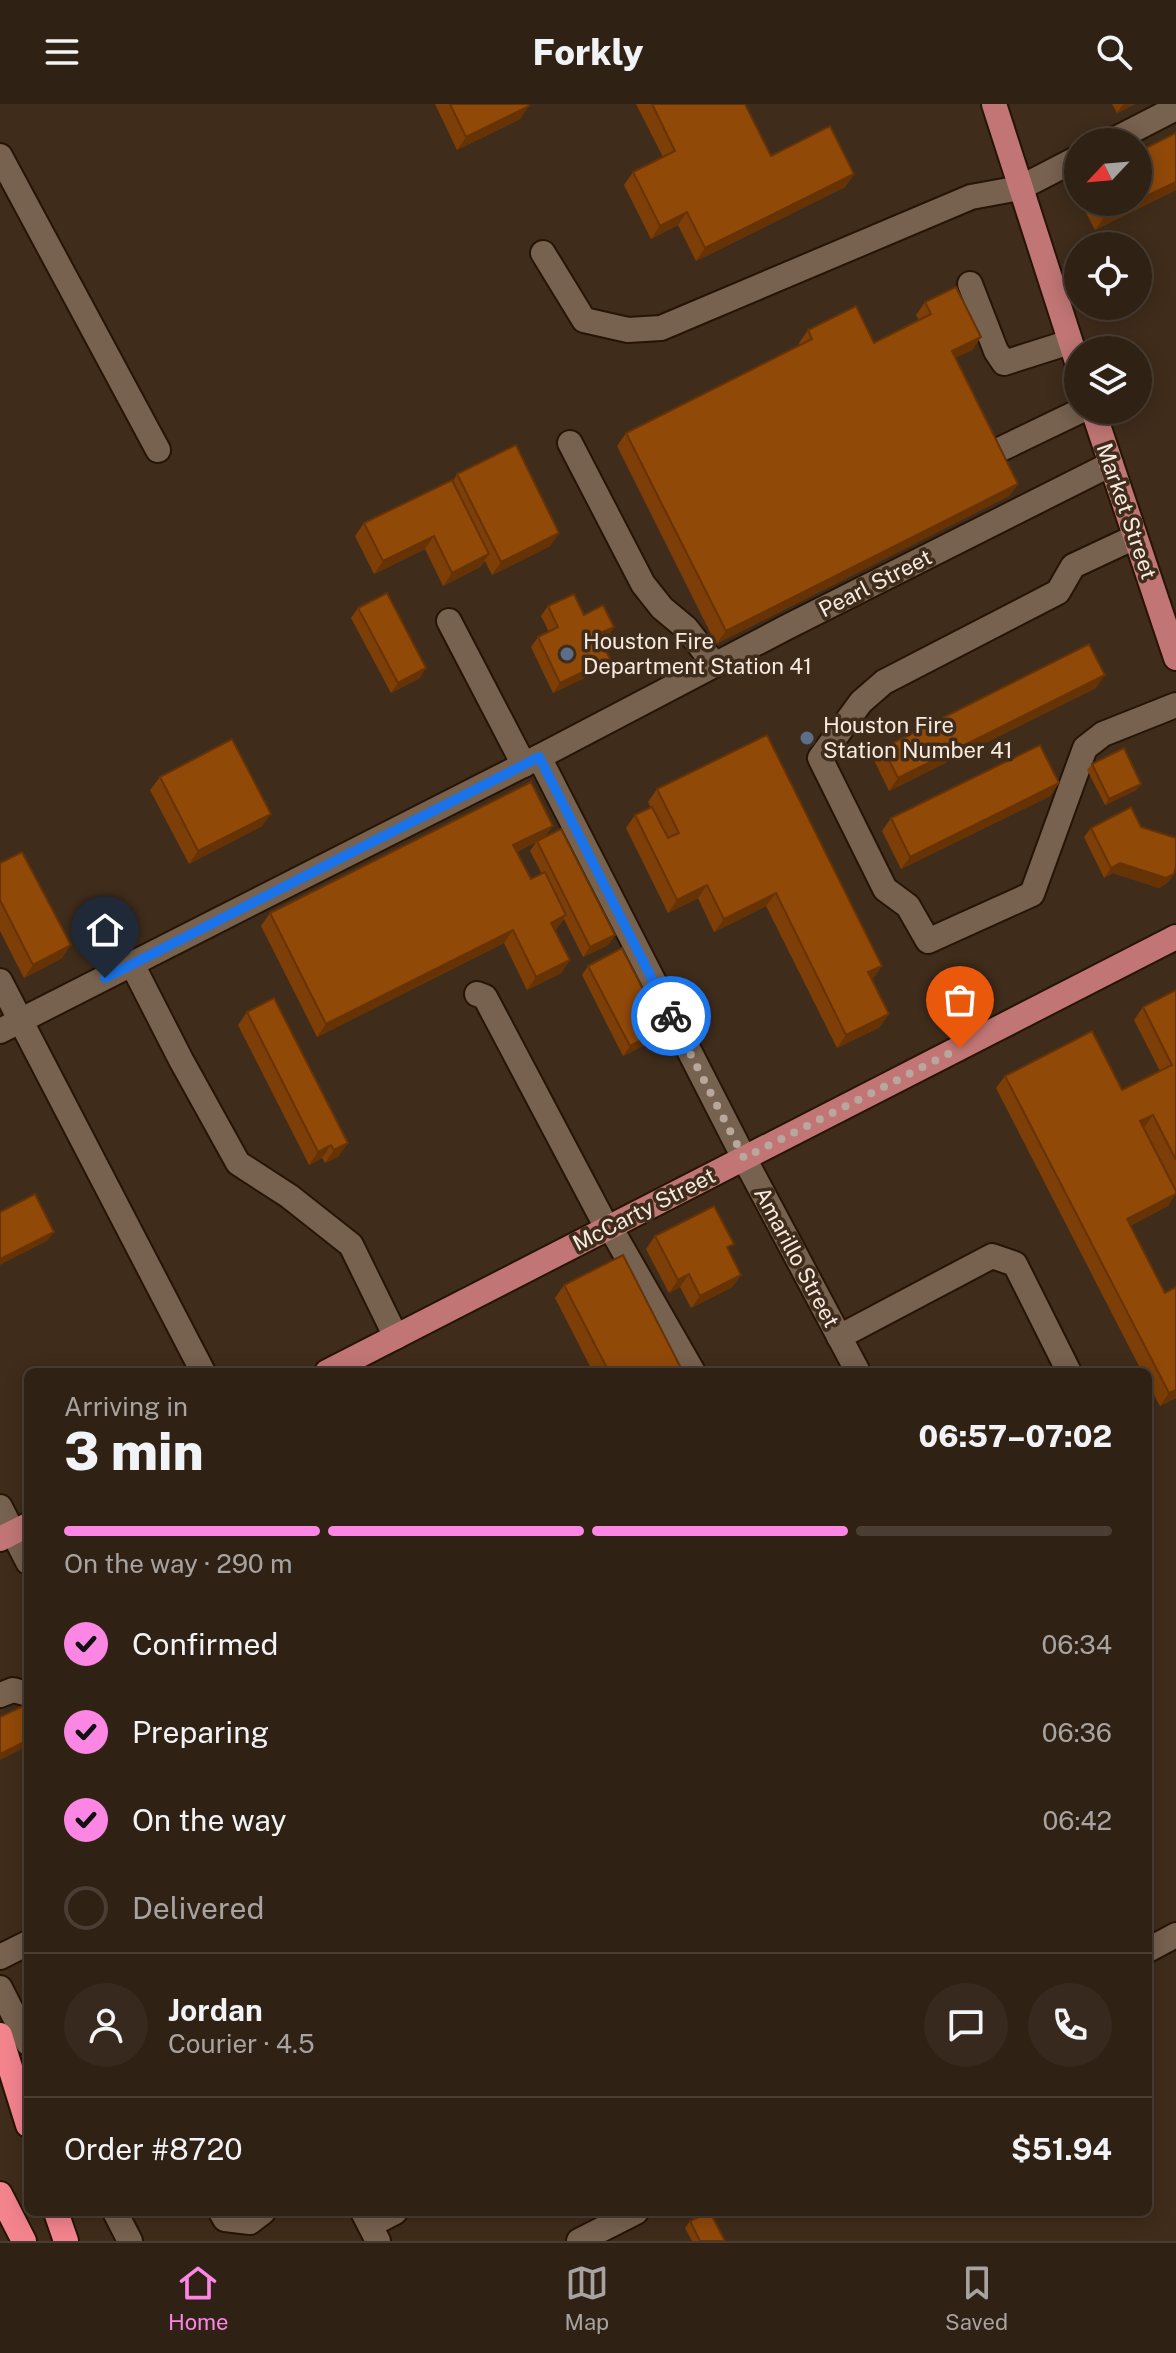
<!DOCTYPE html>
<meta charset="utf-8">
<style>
body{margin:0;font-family:"Public Sans",sans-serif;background:#37291d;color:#f1f3f6;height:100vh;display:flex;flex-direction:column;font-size:30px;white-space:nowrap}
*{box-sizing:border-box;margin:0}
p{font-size:26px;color:#a7a3a0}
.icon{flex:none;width:44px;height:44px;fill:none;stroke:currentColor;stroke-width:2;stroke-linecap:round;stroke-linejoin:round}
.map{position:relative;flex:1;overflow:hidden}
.sheet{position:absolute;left:24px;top:1264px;width:1128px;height:848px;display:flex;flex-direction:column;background:#2f2114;border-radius:12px;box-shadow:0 4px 20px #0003,0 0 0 2px #4a3e34}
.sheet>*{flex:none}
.needle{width:52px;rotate:244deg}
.tools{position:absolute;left:1064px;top:24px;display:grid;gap:16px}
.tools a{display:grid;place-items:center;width:88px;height:88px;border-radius:50%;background:#2f2114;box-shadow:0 4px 20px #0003,0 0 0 2px #4a3e34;font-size:40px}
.pin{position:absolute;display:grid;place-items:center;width:68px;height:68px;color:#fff;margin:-82px -34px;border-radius:50% 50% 50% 0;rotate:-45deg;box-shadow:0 0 8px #0007}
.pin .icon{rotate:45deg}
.courier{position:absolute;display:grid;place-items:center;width:80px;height:80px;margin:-40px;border:6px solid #1a73e8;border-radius:50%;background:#fff;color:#222;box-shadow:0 2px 10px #0007}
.head em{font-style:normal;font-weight:800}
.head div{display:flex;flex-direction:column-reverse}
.head{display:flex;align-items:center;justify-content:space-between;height:136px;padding:0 40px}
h1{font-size:52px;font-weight:800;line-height:60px}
.bar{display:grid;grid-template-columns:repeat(4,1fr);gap:12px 8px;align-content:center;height:96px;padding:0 40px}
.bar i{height:10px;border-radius:6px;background:#4a3e34}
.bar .active{background:#fc86e4}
.bar p{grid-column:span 4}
.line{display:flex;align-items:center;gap:20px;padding:0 40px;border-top:2px solid #4a3e34}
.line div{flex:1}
.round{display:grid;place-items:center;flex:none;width:84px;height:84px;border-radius:42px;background:#37291d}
ol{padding:0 40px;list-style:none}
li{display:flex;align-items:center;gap:24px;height:88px}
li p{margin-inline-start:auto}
li .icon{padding:8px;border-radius:50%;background:#fc86e4;color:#111;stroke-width:4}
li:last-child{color:#a7a3a0}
li i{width:44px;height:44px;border:4px solid #4a3e34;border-radius:50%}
header{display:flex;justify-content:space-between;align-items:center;height:104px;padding:0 40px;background:#2f2114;font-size:36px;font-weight:800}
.menu{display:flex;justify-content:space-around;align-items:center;height:112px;border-top:2px solid #4a3e34;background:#2f2114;font-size:22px;color:#a7a3a0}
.menu a{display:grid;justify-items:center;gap:4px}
.menu .active{color:#fc86e4}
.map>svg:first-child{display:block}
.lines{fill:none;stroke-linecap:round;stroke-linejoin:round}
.minor-casing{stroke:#261405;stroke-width:28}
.major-casing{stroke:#261405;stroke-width:28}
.highway-casing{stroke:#261405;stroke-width:28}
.minor{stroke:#77614f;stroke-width:24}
.major{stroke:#c17675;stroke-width:24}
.highway{stroke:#f3848e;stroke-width:24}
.wall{fill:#7d3f07;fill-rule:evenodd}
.shaded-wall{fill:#663306}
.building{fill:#914908;stroke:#663306;stroke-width:2}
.done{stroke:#b7a89b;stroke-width:8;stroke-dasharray:0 14.4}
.route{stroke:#1a73e8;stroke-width:10}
.service-dot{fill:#5c6f8a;stroke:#3f2c1b;stroke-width:3}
.labels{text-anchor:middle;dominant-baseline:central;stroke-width:7;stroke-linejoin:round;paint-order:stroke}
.street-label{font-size:22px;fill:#f7eae0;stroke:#3f2c1b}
.poi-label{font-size:22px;fill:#f7eae0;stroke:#3f2c1b;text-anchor:start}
</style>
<header><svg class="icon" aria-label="menu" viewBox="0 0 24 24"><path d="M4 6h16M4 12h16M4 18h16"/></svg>Forkly<svg class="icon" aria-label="search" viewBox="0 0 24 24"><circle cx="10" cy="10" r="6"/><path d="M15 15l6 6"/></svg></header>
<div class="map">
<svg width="1176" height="2137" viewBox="0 0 1176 2137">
<rect width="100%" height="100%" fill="#3f2c1b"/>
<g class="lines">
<g class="minor-casing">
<g id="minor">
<polyline points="1110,38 1176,4"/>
<polyline points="0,52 158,346"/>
<polyline points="543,149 584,216 628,226 661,224 971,93 1020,84 1078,54"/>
<polyline points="970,180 996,247 1004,259 1070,238"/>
<polyline points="570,339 643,480 662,504 686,524 715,561"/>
<polyline points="1001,345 1082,306"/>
<polyline points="1135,433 1073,462 1058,488 884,578 861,598 820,654 885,785 908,802 928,837 1032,790 1085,644 1103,630 1176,601"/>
<polyline points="449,517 524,661"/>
<polyline points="539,653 744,1054 858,1268"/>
<polyline points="132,860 181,956 238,1059 289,1092 351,1141 396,1233"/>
<polyline points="0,877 203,1268"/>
<polyline points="477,890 485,893 607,1124"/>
<polyline points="0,927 539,653 787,523 1111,360"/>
<polyline points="610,1123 693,1268"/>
<polyline points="839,1233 992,1152 1015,1160 1069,1268"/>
<polyline points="0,1403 28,1458"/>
<polyline points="0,1591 13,1586 28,1590"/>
<polyline points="1148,1846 1176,1831"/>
<polyline points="0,1853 28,1839"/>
<polyline points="0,1884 28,1939"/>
<polyline points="115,2108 130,2137"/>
<polyline points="221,2108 225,2115 250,2118 263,2108"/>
<polyline points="363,2108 378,2137"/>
<polyline points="370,2121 395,2108"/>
<polyline points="579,2137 636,2108"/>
</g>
</g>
<g class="major-casing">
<g id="major">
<polyline points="994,0 1078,261"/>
<polyline points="1093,306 1176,554"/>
<polyline points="327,1268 1176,833"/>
<polyline points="0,1435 28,1421"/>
</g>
</g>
<g class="highway-casing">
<g id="highway">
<polyline points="0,1931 28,2021"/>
<polyline points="0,2090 24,2137"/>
<polyline points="56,2108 66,2137"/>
</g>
</g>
<use href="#minor" class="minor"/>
<use href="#major" class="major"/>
<use href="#highway" class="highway"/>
</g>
<g class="wall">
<polygon points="435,0 528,0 520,15 457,46"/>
<polygon points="636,0 745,0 771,52 854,70 845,83 696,157 678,121 651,135 624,81 633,68 663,53"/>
<polygon points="1112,0 1135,0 1117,9"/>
<polygon points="1176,29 1176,86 1095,126 1082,101 1084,98 1138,98"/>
<polygon points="925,198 981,233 972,246 955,254 1018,380 1009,392 716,540 617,342 626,329 800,241 799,239 808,226 874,239 919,216 916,211"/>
<polygon points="457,370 559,429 550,442 492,471 485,457 480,463 443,482 425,445 374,470 355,432 364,419 453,377"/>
<polygon points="548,502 584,511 614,523 607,533 600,536 610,555 603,565 553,589 531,543 538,533 549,528 541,512"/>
<polygon points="358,504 420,574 391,589 351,514"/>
<polygon points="1096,584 889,687 874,656 883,644"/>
<polygon points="1092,660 1141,680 1136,686 1105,701 1087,666"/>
<polygon points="160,673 262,722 189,760 150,686"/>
<polygon points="1059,679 1050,692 901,765 882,727 891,714"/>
<polygon points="657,685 873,875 880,923 837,944 766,802 714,828 698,794 668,809 626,724 635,711 651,704 648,698"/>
<polygon points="1141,723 1174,770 1167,779 1159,784 1113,769 1104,774 1084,733 1091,724"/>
<path d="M545,733L615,831L608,841L583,853L564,815L557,824L555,826L570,856L561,869L527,886L504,839L317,933L261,822L270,809ZM536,738L530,747L542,770L531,775L517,748Z"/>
<polygon points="0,759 62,854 24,874 0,827"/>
<polygon points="588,862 656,935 623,952 582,871"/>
<polygon points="1176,886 1176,1086 1168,1102 1130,1122 1165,1189 1176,1294 1160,1302 1148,1280 1148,1268 1142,1268 996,984 1005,972 1122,986 1160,967 1134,916 1143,903"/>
<polygon points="247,908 339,1052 325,1059 322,1054 309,1061 238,921"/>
<polygon points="655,1132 729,1146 741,1171 732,1183 691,1204 680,1183 669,1189 646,1145"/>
<polygon points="564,1181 683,1268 593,1268 555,1194"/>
<polygon points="690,2117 725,2137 692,2137 685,2124"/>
</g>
<g class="shaded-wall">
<polygon points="1123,0 1135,0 1117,9"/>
<polygon points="529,2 520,15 457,46 466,33"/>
<polygon points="854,70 845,83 696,157 705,144"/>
<polygon points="1176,78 1176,86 1095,126 1104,113 1135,98 1138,98 1138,96"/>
<polygon points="687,108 678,121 651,135 660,122"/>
<polygon points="981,233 972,246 943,260 952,247"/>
<polygon points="1018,380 1009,392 716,540 726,527"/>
<polygon points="559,429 550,442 492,471 501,458"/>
<polygon points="434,432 425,445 374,470 383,457"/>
<polygon points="489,450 480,463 443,482 452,469"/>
<polygon points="614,523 607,533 591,540 598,530"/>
<polygon points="610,555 603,565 553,589 560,579"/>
<polygon points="426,564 420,574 391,589 398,579"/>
<polygon points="1105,571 1096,584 889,687 898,674"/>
<polygon points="1059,679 1050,692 901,765 910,753"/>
<polygon points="1141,680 1136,686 1105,701 1109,695"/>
<polygon points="271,710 262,722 189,760 198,747"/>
<polygon points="553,722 544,734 504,754 513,741"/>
<polygon points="1120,759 1174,770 1167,779 1159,784 1113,769 1104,774 1111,764"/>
<polygon points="707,781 698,794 668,809 677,796"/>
<polygon points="776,789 766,802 714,828 724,815"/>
<polygon points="566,811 557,824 542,832 551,819"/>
<polygon points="513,826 504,839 317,933 326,920"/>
<polygon points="615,831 608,841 583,853 590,843"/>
<polygon points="71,841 62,854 24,874 33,861"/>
<polygon points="570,856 561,869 527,886 536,873"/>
<polygon points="882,862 873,875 859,881 868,868"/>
<polygon points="889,910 880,923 837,944 846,931"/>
<polygon points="663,925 656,935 623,952 630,942"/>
<polygon points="1153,1011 1144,1024 1140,1017"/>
<polygon points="348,1039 339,1052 325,1059 334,1046"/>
<polygon points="331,1041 322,1054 309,1061 318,1048"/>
<polygon points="1176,1090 1168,1102 1118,1128 1127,1115"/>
<polygon points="54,1128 47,1137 0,1161 0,1155"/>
<polygon points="689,1170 680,1183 669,1189 678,1176"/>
<polygon points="741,1171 732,1183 691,1204 700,1192"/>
<polygon points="1176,1286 1176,1294 1160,1302 1169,1289"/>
<polygon points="28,1636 28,1642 0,1656 0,1650"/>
</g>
<g class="building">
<polygon points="450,0 528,0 529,2 466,33"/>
<polygon points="652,0 745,0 771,52 830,22 854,70 705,144 687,108 660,122 633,68 675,47"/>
<polygon points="1176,29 1176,78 1138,96 1138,48"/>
<polygon points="1096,98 1135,98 1104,113"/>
<polygon points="956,183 981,233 952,247 1018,380 726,527 626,329 812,235 808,226 856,202 874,239 931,210 925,198"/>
<polygon points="516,341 559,429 501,458 457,370"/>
<polygon points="452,376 489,450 452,469 434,432 383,457 364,419"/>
<polygon points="387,489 426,564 398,579 358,504"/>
<polygon points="574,490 584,511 603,501 614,523 598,530 610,555 560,579 538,533 558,523 548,502"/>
<polygon points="1089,540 1105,571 898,674 883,644"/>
<polygon points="767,631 882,862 868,868 889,910 846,931 776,789 724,815 707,781 677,796 635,711 652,703 668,734 679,729 657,685"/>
<polygon points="232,635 271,710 198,747 160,673"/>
<polygon points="1040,641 1059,679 910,753 891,714"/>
<polygon points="1124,644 1141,680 1109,695 1092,660"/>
<polygon points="531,678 553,722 513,741 531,775 545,768 566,811 551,819 570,856 536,873 513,826 326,920 270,809"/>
<polygon points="1131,703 1141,723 1176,734 1176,762 1174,770 1166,774 1120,759 1111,764 1091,724"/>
<polygon points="561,725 615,831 590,843 537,737"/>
<polygon points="22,748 71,841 33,861 0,796 0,759"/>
<polygon points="622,844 663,925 630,942 588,862"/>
<polygon points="1176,886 1176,1056 1153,1011 1140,1017 1176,1087 1176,1090 1127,1115 1165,1189 1176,1183 1176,1286 1169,1289 1005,972 1092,927 1122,986 1172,961 1143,903"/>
<polygon points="274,894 348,1039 334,1046 331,1041 318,1048 247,908"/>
<polygon points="35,1090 54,1128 0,1155 0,1108"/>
<polygon points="714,1102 734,1140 727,1143 741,1171 700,1192 689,1170 678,1176 655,1132"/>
<polygon points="623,1151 683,1268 609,1268 564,1181"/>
<polygon points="23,1602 28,1612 28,1636 0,1650 0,1613"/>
<polygon points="708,2108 710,2108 725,2137 700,2137 690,2117"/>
</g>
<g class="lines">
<polyline class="done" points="671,912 744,1054 960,944"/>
<polyline class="route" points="105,874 539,653 671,912"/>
</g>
<g class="service-dot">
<circle cx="567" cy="550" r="8"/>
<circle cx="807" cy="634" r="8"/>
</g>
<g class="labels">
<g class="street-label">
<text transform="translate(1127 407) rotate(71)">Market Street</text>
<text transform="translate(875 479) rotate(-27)">Pearl Street</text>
<text transform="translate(644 1105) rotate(-27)">McCarty Street</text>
<text transform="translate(797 1153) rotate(62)">Amarillo Street</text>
</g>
<g class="poi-label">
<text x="583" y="537">Houston Fire<tspan x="583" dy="25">Department Station 41</tspan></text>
<text x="823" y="621">Houston Fire<tspan x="823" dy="25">Station Number 41</tspan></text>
</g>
</g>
</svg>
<div class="tools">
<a><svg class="needle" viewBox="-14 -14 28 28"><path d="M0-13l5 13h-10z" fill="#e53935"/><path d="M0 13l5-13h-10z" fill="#a7a3a0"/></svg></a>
<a><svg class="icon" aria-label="locate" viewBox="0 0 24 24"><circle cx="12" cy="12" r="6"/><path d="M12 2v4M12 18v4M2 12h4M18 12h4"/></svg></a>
<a><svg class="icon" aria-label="layers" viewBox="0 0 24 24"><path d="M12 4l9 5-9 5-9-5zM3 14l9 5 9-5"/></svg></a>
</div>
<div class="pin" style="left:960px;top:944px;background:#ea580c"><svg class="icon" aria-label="bag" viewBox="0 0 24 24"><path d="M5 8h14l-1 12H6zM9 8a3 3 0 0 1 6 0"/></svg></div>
<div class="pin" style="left:105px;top:874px;background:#1f2937"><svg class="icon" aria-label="home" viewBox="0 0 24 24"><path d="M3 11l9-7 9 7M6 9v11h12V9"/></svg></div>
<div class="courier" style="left:671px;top:912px"><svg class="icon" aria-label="bike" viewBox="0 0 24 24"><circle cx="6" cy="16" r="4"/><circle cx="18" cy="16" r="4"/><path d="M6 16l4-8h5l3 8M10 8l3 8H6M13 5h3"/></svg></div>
<section class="sheet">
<div class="head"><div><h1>3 min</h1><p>Arriving in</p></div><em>06:57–07:02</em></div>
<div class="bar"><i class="active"></i><i class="active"></i><i class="active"></i><i></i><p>On the way · 290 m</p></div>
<ol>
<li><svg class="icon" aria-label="check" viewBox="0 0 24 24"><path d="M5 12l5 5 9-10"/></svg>Confirmed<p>06:34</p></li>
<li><svg class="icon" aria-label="check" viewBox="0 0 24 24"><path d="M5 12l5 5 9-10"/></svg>Preparing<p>06:36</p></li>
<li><svg class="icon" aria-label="check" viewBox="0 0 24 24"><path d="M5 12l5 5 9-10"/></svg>On the way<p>06:42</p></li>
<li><i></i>Delivered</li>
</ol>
<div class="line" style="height:144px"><a class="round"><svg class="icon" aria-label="person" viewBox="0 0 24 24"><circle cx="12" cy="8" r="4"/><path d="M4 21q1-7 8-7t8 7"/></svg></a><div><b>Jordan</b><p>Courier · 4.5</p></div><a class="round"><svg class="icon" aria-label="chat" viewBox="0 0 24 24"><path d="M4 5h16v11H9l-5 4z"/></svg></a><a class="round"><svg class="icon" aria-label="phone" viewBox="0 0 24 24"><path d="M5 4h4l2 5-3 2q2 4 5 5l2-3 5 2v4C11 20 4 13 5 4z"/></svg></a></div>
<div class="line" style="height:104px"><div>Order #8720</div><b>$51.94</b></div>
</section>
</div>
<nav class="menu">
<a class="active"><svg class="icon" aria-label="home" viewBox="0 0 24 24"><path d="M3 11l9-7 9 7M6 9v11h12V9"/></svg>Home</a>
<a><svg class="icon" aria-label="map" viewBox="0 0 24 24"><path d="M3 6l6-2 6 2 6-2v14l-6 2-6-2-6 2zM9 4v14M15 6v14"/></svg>Map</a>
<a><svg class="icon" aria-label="saved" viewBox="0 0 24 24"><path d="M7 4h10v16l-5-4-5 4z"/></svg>Saved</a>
</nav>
